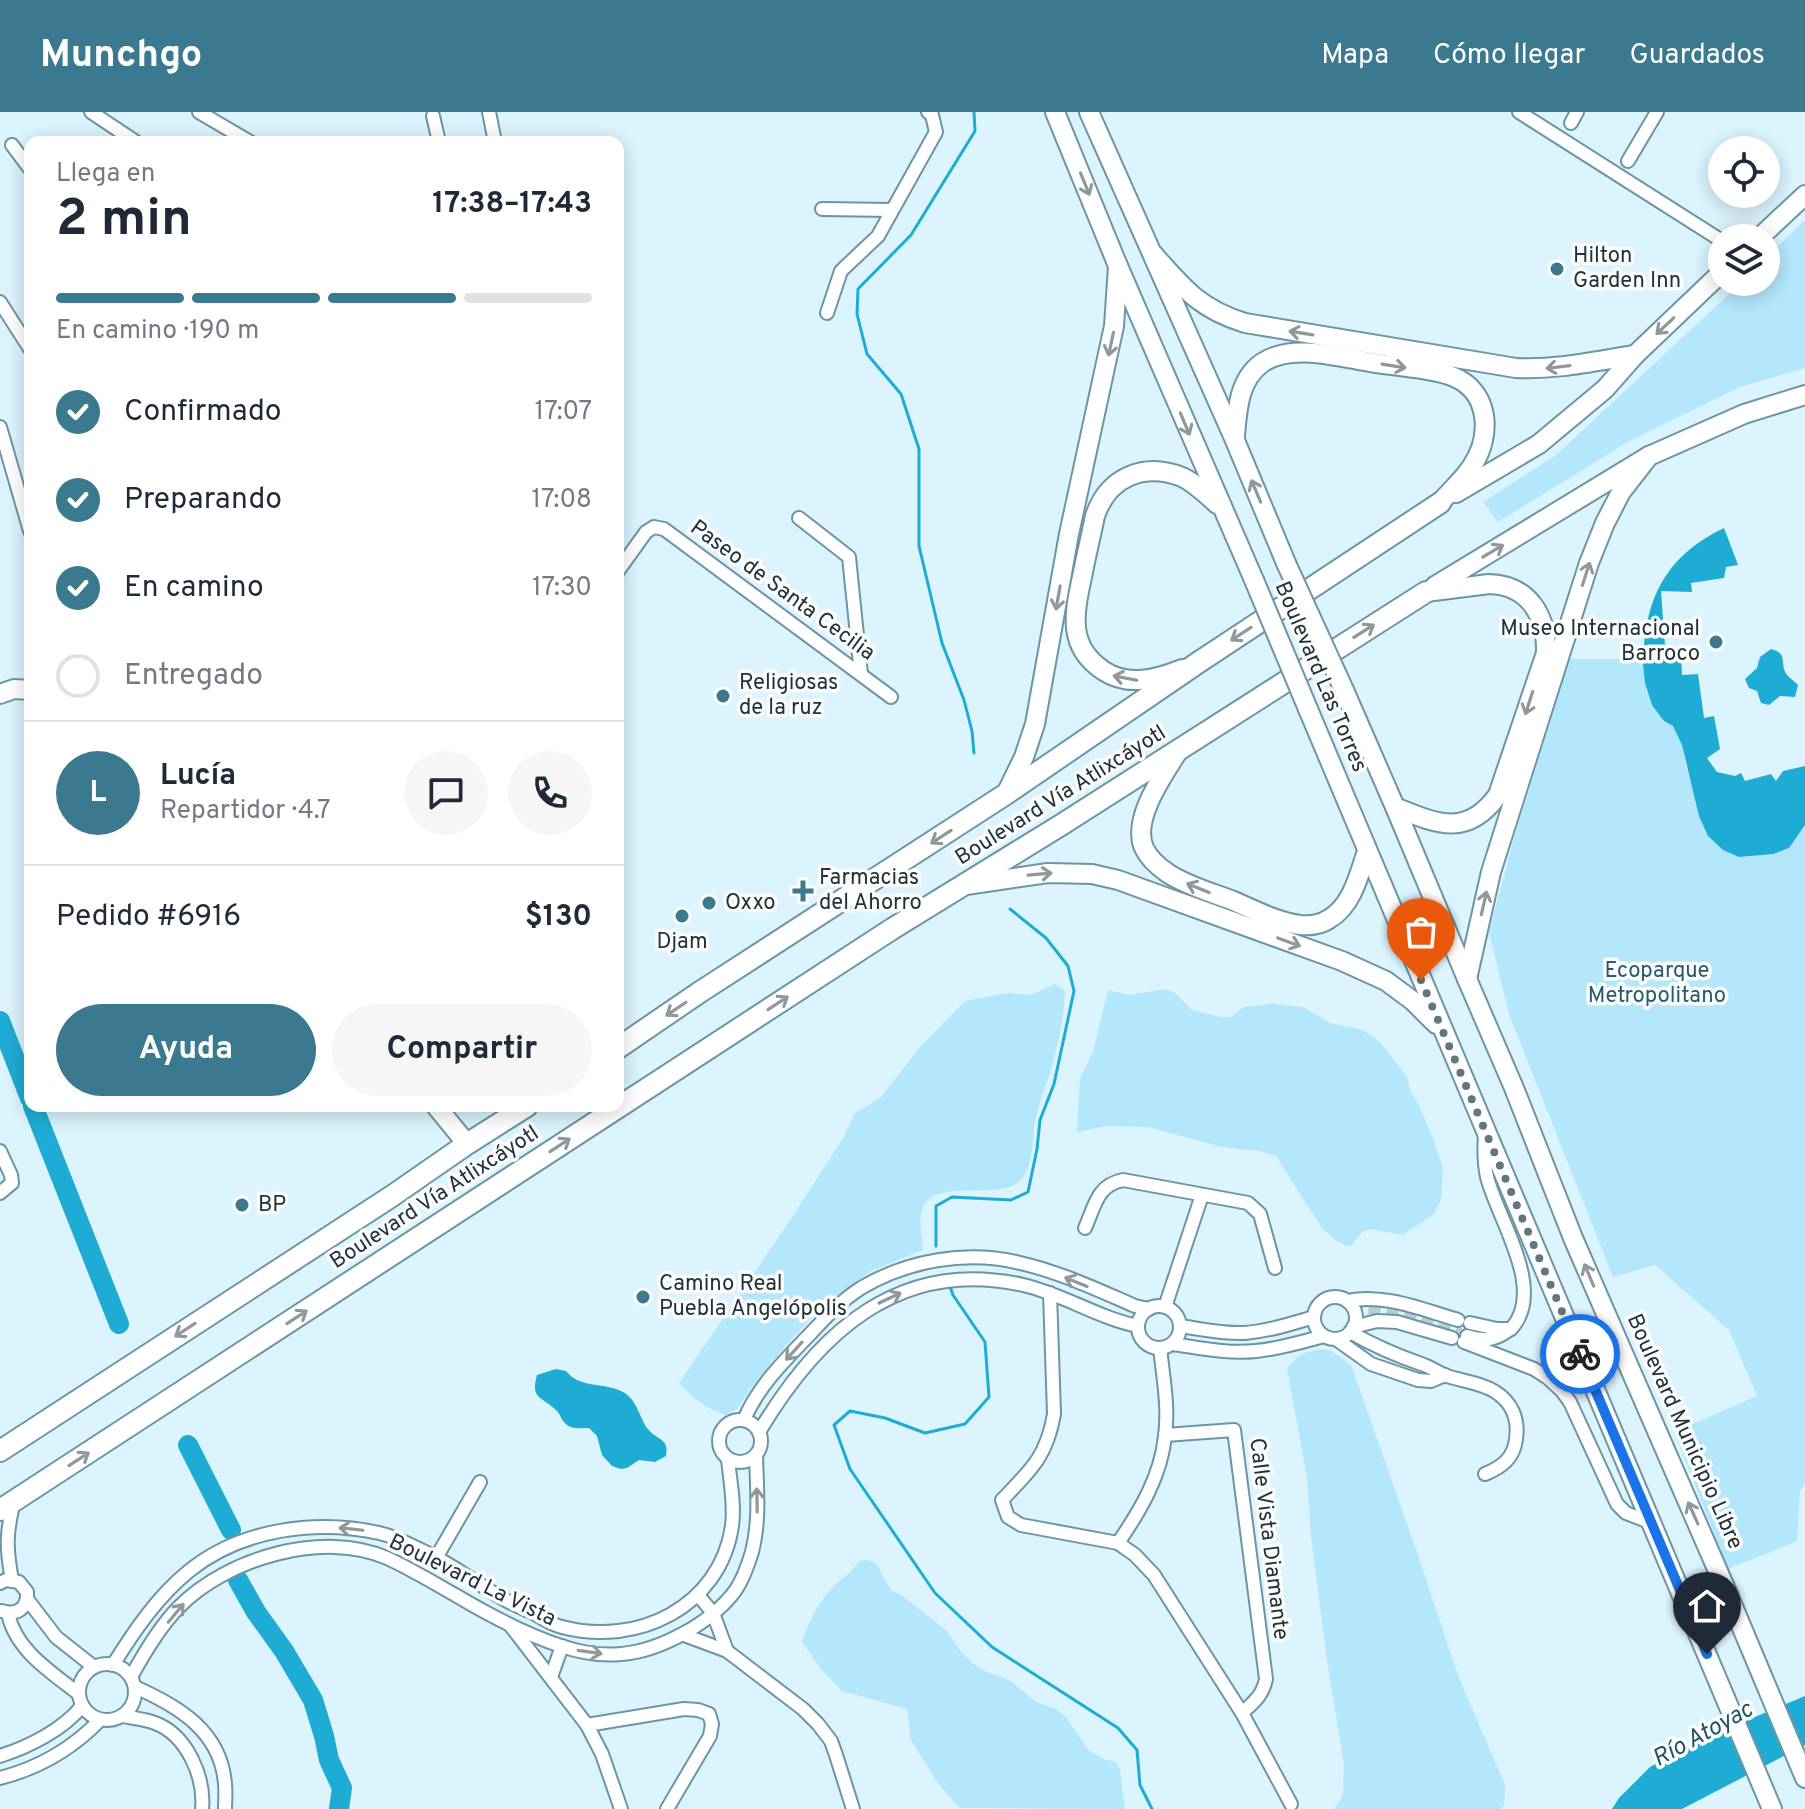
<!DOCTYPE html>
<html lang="es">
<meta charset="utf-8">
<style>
body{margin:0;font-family:Overpass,sans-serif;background:#f6f6f7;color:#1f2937;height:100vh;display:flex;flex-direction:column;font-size:30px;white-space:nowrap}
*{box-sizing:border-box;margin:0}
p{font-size:26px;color:#747a83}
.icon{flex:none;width:44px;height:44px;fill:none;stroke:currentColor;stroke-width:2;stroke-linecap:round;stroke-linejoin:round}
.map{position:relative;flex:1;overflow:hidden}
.details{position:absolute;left:24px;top:24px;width:600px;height:976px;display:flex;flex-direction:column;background:#fff;border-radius:16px;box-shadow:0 4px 20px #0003}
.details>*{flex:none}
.tools{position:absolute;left:1708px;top:24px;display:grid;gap:16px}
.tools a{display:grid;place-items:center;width:72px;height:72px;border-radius:50%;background:#fff;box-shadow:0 4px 20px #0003;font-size:40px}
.pin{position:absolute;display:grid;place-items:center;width:68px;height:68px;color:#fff;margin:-82px -34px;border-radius:50% 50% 50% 0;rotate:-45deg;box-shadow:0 0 8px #0007}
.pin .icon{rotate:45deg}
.courier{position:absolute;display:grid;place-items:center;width:80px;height:80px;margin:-40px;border:6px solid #1a73e8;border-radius:50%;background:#fff;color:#222;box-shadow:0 2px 10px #0007}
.summary em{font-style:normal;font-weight:700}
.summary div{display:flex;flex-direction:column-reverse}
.summary{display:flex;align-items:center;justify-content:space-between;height:136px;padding:0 32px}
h1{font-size:52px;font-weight:700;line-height:60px}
.bar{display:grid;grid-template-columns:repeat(4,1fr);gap:12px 8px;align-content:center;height:96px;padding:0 32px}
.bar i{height:10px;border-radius:6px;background:#e0e1e3}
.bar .current{background:#3b798f}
.bar p{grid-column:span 4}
.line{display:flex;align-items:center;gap:20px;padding:0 32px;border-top:2px solid #e0e1e3}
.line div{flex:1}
.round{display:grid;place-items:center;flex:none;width:84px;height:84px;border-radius:42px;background:#f6f6f7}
ol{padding:0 32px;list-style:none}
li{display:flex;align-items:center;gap:24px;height:88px}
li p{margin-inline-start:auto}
li .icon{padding:8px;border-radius:50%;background:#3b798f;color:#fff;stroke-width:4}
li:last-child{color:#747a83}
li i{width:44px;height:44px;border:4px solid #e0e1e3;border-radius:50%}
.primary-button{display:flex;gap:16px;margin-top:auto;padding:16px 32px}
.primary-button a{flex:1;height:92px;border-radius:48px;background:#3b798f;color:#fff;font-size:32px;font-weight:700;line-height:92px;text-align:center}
.primary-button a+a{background:#f6f6f7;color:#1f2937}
header{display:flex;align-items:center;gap:48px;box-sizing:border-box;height:112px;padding:0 40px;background:#3b798f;color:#fff}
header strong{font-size:38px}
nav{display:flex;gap:44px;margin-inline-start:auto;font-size:28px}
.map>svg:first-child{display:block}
.green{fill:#b3e7fb}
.water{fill:#1facd4}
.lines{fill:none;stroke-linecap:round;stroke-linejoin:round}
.stream{stroke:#1facd4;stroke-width:3}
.river{stroke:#1facd4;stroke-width:20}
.street-tunnel{stroke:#b6cdd6;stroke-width:12;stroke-dasharray:12 6;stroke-linecap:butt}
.street-casing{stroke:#6d95a4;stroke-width:16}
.secondary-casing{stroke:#6d95a4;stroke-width:22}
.primary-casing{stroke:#6d95a4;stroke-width:24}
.street{stroke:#fff;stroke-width:12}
.secondary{stroke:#fff;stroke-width:18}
.primary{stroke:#fff;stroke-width:20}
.secondary-bridge-casing{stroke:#6d95a4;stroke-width:22;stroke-linecap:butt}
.secondary-bridge{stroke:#fff;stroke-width:18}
.oneway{stroke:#90989c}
.done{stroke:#62767d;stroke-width:8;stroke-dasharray:0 14.4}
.route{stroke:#1a73e8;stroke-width:10}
.poi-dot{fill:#3b798f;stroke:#fcfcfc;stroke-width:3}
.labels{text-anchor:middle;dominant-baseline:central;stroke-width:7;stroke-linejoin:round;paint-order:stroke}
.poi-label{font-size:22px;fill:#213238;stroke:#fcfcfc;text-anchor:start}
.street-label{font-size:22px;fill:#213238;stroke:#fcfcfc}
.park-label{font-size:22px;fill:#275a6c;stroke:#fcfcfc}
.water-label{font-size:24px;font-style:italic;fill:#1f5364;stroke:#fcfcfc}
</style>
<header>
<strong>Munchgo</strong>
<nav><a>Mapa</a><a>Cómo llegar</a><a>Guardados</a></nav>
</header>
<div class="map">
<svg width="1805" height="1697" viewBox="0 0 1805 1697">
<rect width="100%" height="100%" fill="#dbf4fe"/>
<g class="green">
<polygon points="1805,108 1805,256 1737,276 1628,330 1498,410 1483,390 1556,343 1742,170 1766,170 1766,146"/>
<polygon points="1642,543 1645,571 1664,609 1673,614 1682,633 1687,659 1739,745 1773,742 1789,736 1805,713 1805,1371 1800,1379 1797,1429 1728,1457 1674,1320 1757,1284 1729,1218 1655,1153 1613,1165 1509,902 1489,820 1514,726 1570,547 1634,547"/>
<path d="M1055,872L1065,879C1064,907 1057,937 1049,964C1045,977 1039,991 1036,1005C1032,1023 1034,1056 1020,1069C995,1091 931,1062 921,1101C919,1112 922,1126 923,1138L871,1159L835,1185L813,1204L789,1230L754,1272L737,1297L726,1303C706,1297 693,1286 679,1271L791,1107L843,1026L855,1001L880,986L921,934L965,889L1008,881L1030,883Z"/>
<polygon points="1166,877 1175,881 1192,898 1222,905 1231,905 1243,895 1273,892 1303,895 1330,911 1363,918 1380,930 1407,965 1410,978 1419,994 1434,1029 1443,1057 1441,1088 1433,1103 1402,1123 1371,1117 1362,1120 1350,1135 1336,1129 1322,1116 1276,1044 1260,1039 1222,1035 1148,1015 1107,1014 1077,1020 1080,967 1093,940 1108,878 1129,883"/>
<polygon points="1321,1237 1331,1239 1351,1253 1418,1443 1459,1566 1505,1673 1504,1693 1501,1697 1334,1697 1343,1683 1344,1652 1327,1548 1311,1424 1307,1365 1287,1256 1301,1242"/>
<path d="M866,1448L875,1450L891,1478L901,1483L947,1519L958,1536L972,1551L987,1560L1011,1569L1036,1590L1056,1597L1067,1606L1088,1638L1104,1647L1116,1650L1120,1659L1125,1697L959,1696L937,1670L911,1628L907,1597L842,1579L822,1558L802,1530C808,1512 817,1492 831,1477C841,1466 851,1462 859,1449Z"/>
</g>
<g class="water">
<path d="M1724,416L1738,453L1726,455L1724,466L1691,471L1692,480L1661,479L1665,534L1644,533C1649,477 1672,441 1724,416Z"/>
<path d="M1771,537C1790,542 1778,553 1788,564C1791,567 1795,570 1798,573L1795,585L1780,584L1769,593L1761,591L1757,579L1749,576L1745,567L1757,556L1760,545Z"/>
<polygon points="1681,541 1682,563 1698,562 1704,606 1714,604 1720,637 1707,646 1717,660 1735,664 1741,661 1745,669 1771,662 1776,669 1783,659 1805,654 1805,713 1789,736 1773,742 1739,745 1723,738 1708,724 1699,704 1682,633 1673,614 1664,609 1652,593 1645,571 1642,543"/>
<path d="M556,1257L566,1259C580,1277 605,1270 623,1280C637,1288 639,1304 647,1316C656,1328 670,1326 666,1344L655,1350L639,1348L627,1356L621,1357L612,1354L602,1343L597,1324L589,1316C580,1316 570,1318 564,1310C561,1307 560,1302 557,1299C542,1284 530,1288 537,1263Z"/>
<polygon points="1805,1584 1805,1633 1682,1697 1612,1697 1619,1686 1650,1655 1707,1625"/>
</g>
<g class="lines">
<g class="stream">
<polyline points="974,641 972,619 964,588 942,531 919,434 919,337 901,282 867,242 857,202 858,177 911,123 975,19 974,0"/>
<polyline points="936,1134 936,1094 952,1085 1011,1088 1028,1080 1037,1037 1040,1008 1054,972 1074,879 1068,854 1046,826 1010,797"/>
<polyline points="949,1172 953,1183 985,1230 989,1285 965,1312 925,1321 885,1306 850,1299 834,1313 850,1357 935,1481 992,1535 1118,1616 1137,1638 1140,1673 1152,1697"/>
</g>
<g class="river">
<polyline points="0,909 30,986"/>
<polyline points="33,994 119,1212"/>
<polyline points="188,1333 231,1418"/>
<polyline points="238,1468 256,1500 284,1539 313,1588 324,1624 329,1648 342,1676 339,1697"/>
</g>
<polyline class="street-tunnel" points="1351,1193 1382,1198 1466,1224"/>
<g class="street-casing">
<g id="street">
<polyline points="91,0 136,30"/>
<polyline points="199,0 250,30"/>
<polyline points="489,0 495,30"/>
<polyline points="1519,0 1722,129"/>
<polyline points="433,4 439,30"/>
<polyline points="1571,11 1577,0"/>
<polyline points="12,33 30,57"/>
<polyline points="1628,49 1657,0"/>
<polyline points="822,97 892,98"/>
<polyline points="0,190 30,237"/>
<polyline points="827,201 841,159 878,124 936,20 932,3 928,0"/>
<polyline points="0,315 30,419"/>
<polyline points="799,406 849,445 861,562"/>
<polyline points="618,459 646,420 654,415 664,417 891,585"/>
<polyline points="0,1039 11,1063 12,1071 0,1081"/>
<path d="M1085,1116C1095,1094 1097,1073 1123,1068L1248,1091L1260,1102L1275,1156"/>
<path d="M1050,1181L1054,1302C1047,1344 1031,1358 1002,1388L1008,1405L1021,1413L1118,1431L1135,1443L1154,1463L1242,1601L1291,1692"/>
<circle cx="1335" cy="1206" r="21"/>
<path d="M1347,1189C1384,1181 1423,1198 1458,1208"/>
<circle cx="1159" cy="1215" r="21"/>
<polyline points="1165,1195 1202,1083"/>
<path d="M1470,1211L1497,1217H1511C1547,1178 1498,1108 1487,1065C1484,1051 1484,1036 1485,1022"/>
<path d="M1180,1214C1201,1217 1223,1222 1245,1221C1268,1219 1291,1212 1314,1205"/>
<polyline points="1353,1215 1377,1209 1397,1210 1452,1226"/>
<path d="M1350,1220C1374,1234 1398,1244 1424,1253C1432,1256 1439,1261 1447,1264C1462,1269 1481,1271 1494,1279C1512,1290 1519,1307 1516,1327C1514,1346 1502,1355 1485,1362"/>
<path d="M1467,1224C1484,1229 1494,1229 1509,1218"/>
<polyline points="1336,1227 1371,1252 1418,1268 1431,1269 1445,1263"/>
<polyline points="1464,1230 1534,1257 1548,1266 1562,1279 1570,1290 1617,1392 1626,1401 1652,1411"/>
<path d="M1173,1232C1200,1236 1228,1242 1256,1239C1279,1237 1302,1230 1324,1224"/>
<circle cx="740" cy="1329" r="21"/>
<path d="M744,1308C758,1274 786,1247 811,1221C826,1205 842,1188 861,1176C908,1148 967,1138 1020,1151C1060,1160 1098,1178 1135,1194L1149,1197"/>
<path d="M759,1320C818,1221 899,1145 1023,1173C1063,1182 1098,1206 1138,1214"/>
<path d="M1165,1323L1234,1318L1266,1567C1263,1583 1254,1590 1242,1601"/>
<path d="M1118,1431C1140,1399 1161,1364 1165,1324C1169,1295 1163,1264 1160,1236"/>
<polyline points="436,1446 480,1370"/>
<path d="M12,1468C6,1436 6,1421 14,1389"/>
<path d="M0,1471L6,1468L19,1470L27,1480C28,1496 17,1504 2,1499"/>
<polyline points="698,1483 713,1501 727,1539"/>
<polyline points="27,1487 56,1525 94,1555"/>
<path d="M8,1501C15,1538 51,1560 79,1582"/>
<polyline points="510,1513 587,1613 602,1642 621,1697"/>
<polyline points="684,1523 727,1539 803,1597 818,1612 831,1629 836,1643 853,1697"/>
<circle cx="107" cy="1580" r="28"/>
<path d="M113,1553C134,1519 158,1484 189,1459C241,1417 316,1407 379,1421C398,1425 418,1437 435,1445C457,1456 476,1471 497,1483C509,1491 522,1496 535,1502C543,1507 553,1513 562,1515C637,1535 720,1495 732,1414C735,1392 730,1369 728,1347"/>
<path d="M131,1565C143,1543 162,1512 179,1495C227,1446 323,1418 387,1446C411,1457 434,1471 457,1484C489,1503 525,1522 561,1534C579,1540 601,1544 621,1542C660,1539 711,1511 735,1479C743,1468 748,1453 752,1440C760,1409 757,1376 756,1344"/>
<polyline points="551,1565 562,1534"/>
<path d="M135,1575C178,1594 221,1619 225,1672C226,1680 225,1689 225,1697"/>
<path d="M123,1604C133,1606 145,1607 155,1611C187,1623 205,1665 202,1697"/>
<polyline points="587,1613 684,1597 698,1598 709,1602 712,1612 710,1624 667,1697"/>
<path d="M0,1644C28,1635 63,1618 82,1594"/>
<path d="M0,1666C39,1656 72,1637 100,1608"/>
</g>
</g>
<g class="secondary-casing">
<g id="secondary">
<polyline points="1055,0 1118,154 1254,468"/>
<polyline points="1089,0 1234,326 1286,451"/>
<polyline points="1759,126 1805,83"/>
<path d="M1154,143C1184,177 1200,197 1245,211L1516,256C1557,258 1595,249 1635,243"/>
<path d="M1235,324C1237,298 1239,267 1262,251C1293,230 1341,246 1376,251C1399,255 1432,256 1454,265C1490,280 1492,324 1472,354C1464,367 1450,379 1440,391"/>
<polyline points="1456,381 1539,332 1605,277 1635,243 1722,160"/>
<polyline points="1435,474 1649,344 1744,302 1805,283"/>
<path d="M1182,557C1157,567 1128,575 1104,559C1067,535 1074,502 1082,465C1086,444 1091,424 1095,404C1108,365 1144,350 1182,365C1195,371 1206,382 1217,392"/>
<polyline points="1344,578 1395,695 1467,867 1514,976 1573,1126 1724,1473 1805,1666"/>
<polyline points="0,582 14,577 30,578"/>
<polyline points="1308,597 1772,1697"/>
<path d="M1180,636C1165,661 1131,706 1144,736C1149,747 1160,756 1169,762C1188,774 1210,780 1231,788C1253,797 1276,810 1300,813C1310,814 1320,813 1329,807C1352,794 1359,763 1367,739"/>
<polyline points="1006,682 1024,645 1035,612 1069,422 1114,214 1118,154"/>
<path d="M1395,695C1437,712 1467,726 1498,683L1546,541C1547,504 1529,473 1489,472L1426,480"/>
<polyline points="966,773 1048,761 1092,762 1118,768 1342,849 1386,869 1413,889 1436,912"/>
<polyline points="1467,867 1491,760 1589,451 1605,411 1621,380 1649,344"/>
<polyline points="436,994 467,1032"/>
</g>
</g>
<g class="primary-casing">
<g id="primary">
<polyline points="618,936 700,880 1006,682 1199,550 1440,391"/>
<polyline points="0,1339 392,1084 467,1032 527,994"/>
<polyline points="0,1398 892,817 1061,713 1426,480"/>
</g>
</g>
<use href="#street" class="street"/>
<use href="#secondary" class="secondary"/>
<use href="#primary" class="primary"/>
<g class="secondary-bridge-casing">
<g id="secondary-bridge">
<polyline points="1286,451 1344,578"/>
<polyline points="1254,468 1308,597"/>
</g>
</g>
<use href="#secondary-bridge" class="secondary-bridge"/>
</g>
<defs><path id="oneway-shaft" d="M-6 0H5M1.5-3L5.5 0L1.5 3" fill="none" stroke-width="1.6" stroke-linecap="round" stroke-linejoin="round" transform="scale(2)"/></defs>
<g class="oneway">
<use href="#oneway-shaft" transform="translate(1085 72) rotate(68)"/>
<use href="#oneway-shaft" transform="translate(1665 214) rotate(137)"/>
<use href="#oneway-shaft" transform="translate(1301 221) rotate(-171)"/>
<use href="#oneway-shaft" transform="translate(1111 232) rotate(102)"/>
<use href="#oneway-shaft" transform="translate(1394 254) rotate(9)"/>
<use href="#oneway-shaft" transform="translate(1558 255) rotate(173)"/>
<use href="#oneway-shaft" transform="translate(1185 312) rotate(67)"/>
<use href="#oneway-shaft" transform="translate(1256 379) rotate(-113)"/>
<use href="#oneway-shaft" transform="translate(1493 439) rotate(-31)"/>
<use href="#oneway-shaft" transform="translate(1586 462) rotate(-72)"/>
<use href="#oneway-shaft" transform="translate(1058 486) rotate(100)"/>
<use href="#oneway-shaft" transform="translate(1364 519) rotate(-32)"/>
<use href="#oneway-shaft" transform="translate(1241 522) rotate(147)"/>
<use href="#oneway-shaft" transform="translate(1125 566) rotate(-169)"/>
<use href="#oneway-shaft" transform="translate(1529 591) rotate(108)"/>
<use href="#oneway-shaft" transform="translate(941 725) rotate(147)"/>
<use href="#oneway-shaft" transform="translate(1040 762) rotate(-5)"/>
<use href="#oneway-shaft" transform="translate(1198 776) rotate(-158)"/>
<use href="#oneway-shaft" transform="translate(1484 791) rotate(-77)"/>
<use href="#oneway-shaft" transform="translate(1289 830) rotate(20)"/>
<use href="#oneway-shaft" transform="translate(778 891) rotate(-33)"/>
<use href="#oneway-shaft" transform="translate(676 897) rotate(146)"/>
<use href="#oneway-shaft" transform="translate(560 1033) rotate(-33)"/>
<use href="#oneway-shaft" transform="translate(1589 1163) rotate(-113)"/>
<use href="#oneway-shaft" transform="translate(1076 1170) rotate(-158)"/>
<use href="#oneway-shaft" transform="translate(890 1186) rotate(-25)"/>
<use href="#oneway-shaft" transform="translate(297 1205) rotate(-33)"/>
<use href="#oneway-shaft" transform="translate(185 1218) rotate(147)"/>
<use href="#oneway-shaft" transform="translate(794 1239) rotate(132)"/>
<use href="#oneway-shaft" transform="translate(79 1347) rotate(-33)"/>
<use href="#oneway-shaft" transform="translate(757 1388) rotate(-91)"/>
<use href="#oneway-shaft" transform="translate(1693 1401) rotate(-114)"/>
<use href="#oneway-shaft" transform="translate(351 1417) rotate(-174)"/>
<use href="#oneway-shaft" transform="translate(176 1501) rotate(-50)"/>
<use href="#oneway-shaft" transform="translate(590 1540) rotate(8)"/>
</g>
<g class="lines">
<polyline class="done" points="1421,868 1580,1242"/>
<polyline class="route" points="1580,1242 1707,1542"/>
</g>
<g class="poi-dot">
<circle cx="1557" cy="157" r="8"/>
<circle cx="1716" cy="530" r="8"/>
<circle cx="723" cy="584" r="8"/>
<path d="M799 767h8v8h8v8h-8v8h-8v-8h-8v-8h8z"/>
<circle cx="709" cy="791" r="8"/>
<circle cx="682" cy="804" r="8"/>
<circle cx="242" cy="1093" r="8"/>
<circle cx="643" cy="1185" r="8"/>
</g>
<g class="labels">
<g class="poi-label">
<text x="1573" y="144">Hilton<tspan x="1573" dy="25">Garden Inn</tspan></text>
<text x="1700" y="517" text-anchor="end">Museo Internacional<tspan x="1700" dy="25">Barroco</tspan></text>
<text x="739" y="571">Religiosas<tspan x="739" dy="25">de la ruz</tspan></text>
<text x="819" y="766">Farmacias<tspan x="819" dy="25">del Ahorro</tspan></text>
<text x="725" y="791">Oxxo</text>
<text x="682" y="830" text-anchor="middle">Djam</text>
<text x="258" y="1093">BP</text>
<text x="659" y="1172">Camino Real<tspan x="659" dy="25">Puebla Angelópolis</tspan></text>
</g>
<g class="street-label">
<text transform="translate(782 479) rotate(36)">Paseo de Santa Cecilia</text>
<text transform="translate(1320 565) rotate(67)">Boulevard Las Torres</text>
<text transform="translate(1061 684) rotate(-32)">Boulevard Vía Atlixcáyotl</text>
<text transform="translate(435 1086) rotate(-33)">Boulevard Vía Atlixcáyotl</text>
<text transform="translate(1684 1320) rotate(66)">Boulevard Municipio Libre</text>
<text transform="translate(1268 1427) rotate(83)">Calle Vista Diamante</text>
<text transform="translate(472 1469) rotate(26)">Boulevard La Vista</text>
</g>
<g class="park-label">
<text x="1657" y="859">Ecoparque<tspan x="1657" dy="25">Metropolitano</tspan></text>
</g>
<g class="water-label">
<text transform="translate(1703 1623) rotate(-29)">Río Atoyac</text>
</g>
</g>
</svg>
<div class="tools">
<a><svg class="icon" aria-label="locate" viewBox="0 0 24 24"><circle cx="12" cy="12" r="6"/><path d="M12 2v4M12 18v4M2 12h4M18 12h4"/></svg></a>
<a><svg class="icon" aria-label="layers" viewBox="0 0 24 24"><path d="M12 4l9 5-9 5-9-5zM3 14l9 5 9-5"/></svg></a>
</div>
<div class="pin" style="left:1421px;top:868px;background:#ea580c"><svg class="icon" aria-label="bag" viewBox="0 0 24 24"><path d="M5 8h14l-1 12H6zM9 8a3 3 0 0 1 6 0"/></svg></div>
<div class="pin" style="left:1707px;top:1542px;background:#1f2937"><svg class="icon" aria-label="home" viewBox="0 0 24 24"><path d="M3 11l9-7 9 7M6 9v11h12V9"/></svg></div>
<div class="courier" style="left:1580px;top:1242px"><svg class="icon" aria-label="bike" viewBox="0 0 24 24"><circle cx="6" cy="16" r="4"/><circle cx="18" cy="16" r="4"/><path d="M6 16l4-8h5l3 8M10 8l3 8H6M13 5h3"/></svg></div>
<section class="details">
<div class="summary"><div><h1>2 min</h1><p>Llega en</p></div><em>17:38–17:43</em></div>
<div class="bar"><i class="current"></i><i class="current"></i><i class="current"></i><i></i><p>En camino · 190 m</p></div>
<ol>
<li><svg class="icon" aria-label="check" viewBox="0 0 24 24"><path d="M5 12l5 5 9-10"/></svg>Confirmado<p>17:07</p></li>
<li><svg class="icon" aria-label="check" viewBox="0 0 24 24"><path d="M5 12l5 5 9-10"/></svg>Preparando<p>17:08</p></li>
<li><svg class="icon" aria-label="check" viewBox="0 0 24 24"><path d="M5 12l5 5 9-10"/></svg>En camino<p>17:30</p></li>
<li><i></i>Entregado</li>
</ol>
<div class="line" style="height:144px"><b class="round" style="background:#3b798f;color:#fff">L</b><div><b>Lucía</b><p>Repartidor · 4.7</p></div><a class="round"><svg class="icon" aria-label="chat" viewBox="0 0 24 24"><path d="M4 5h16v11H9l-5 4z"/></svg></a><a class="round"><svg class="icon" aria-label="phone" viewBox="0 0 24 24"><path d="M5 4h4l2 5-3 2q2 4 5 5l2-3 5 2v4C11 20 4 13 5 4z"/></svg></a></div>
<div class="line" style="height:104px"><div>Pedido #6916</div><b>$130</b></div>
<div class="primary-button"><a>Ayuda</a><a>Compartir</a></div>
</section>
</div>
